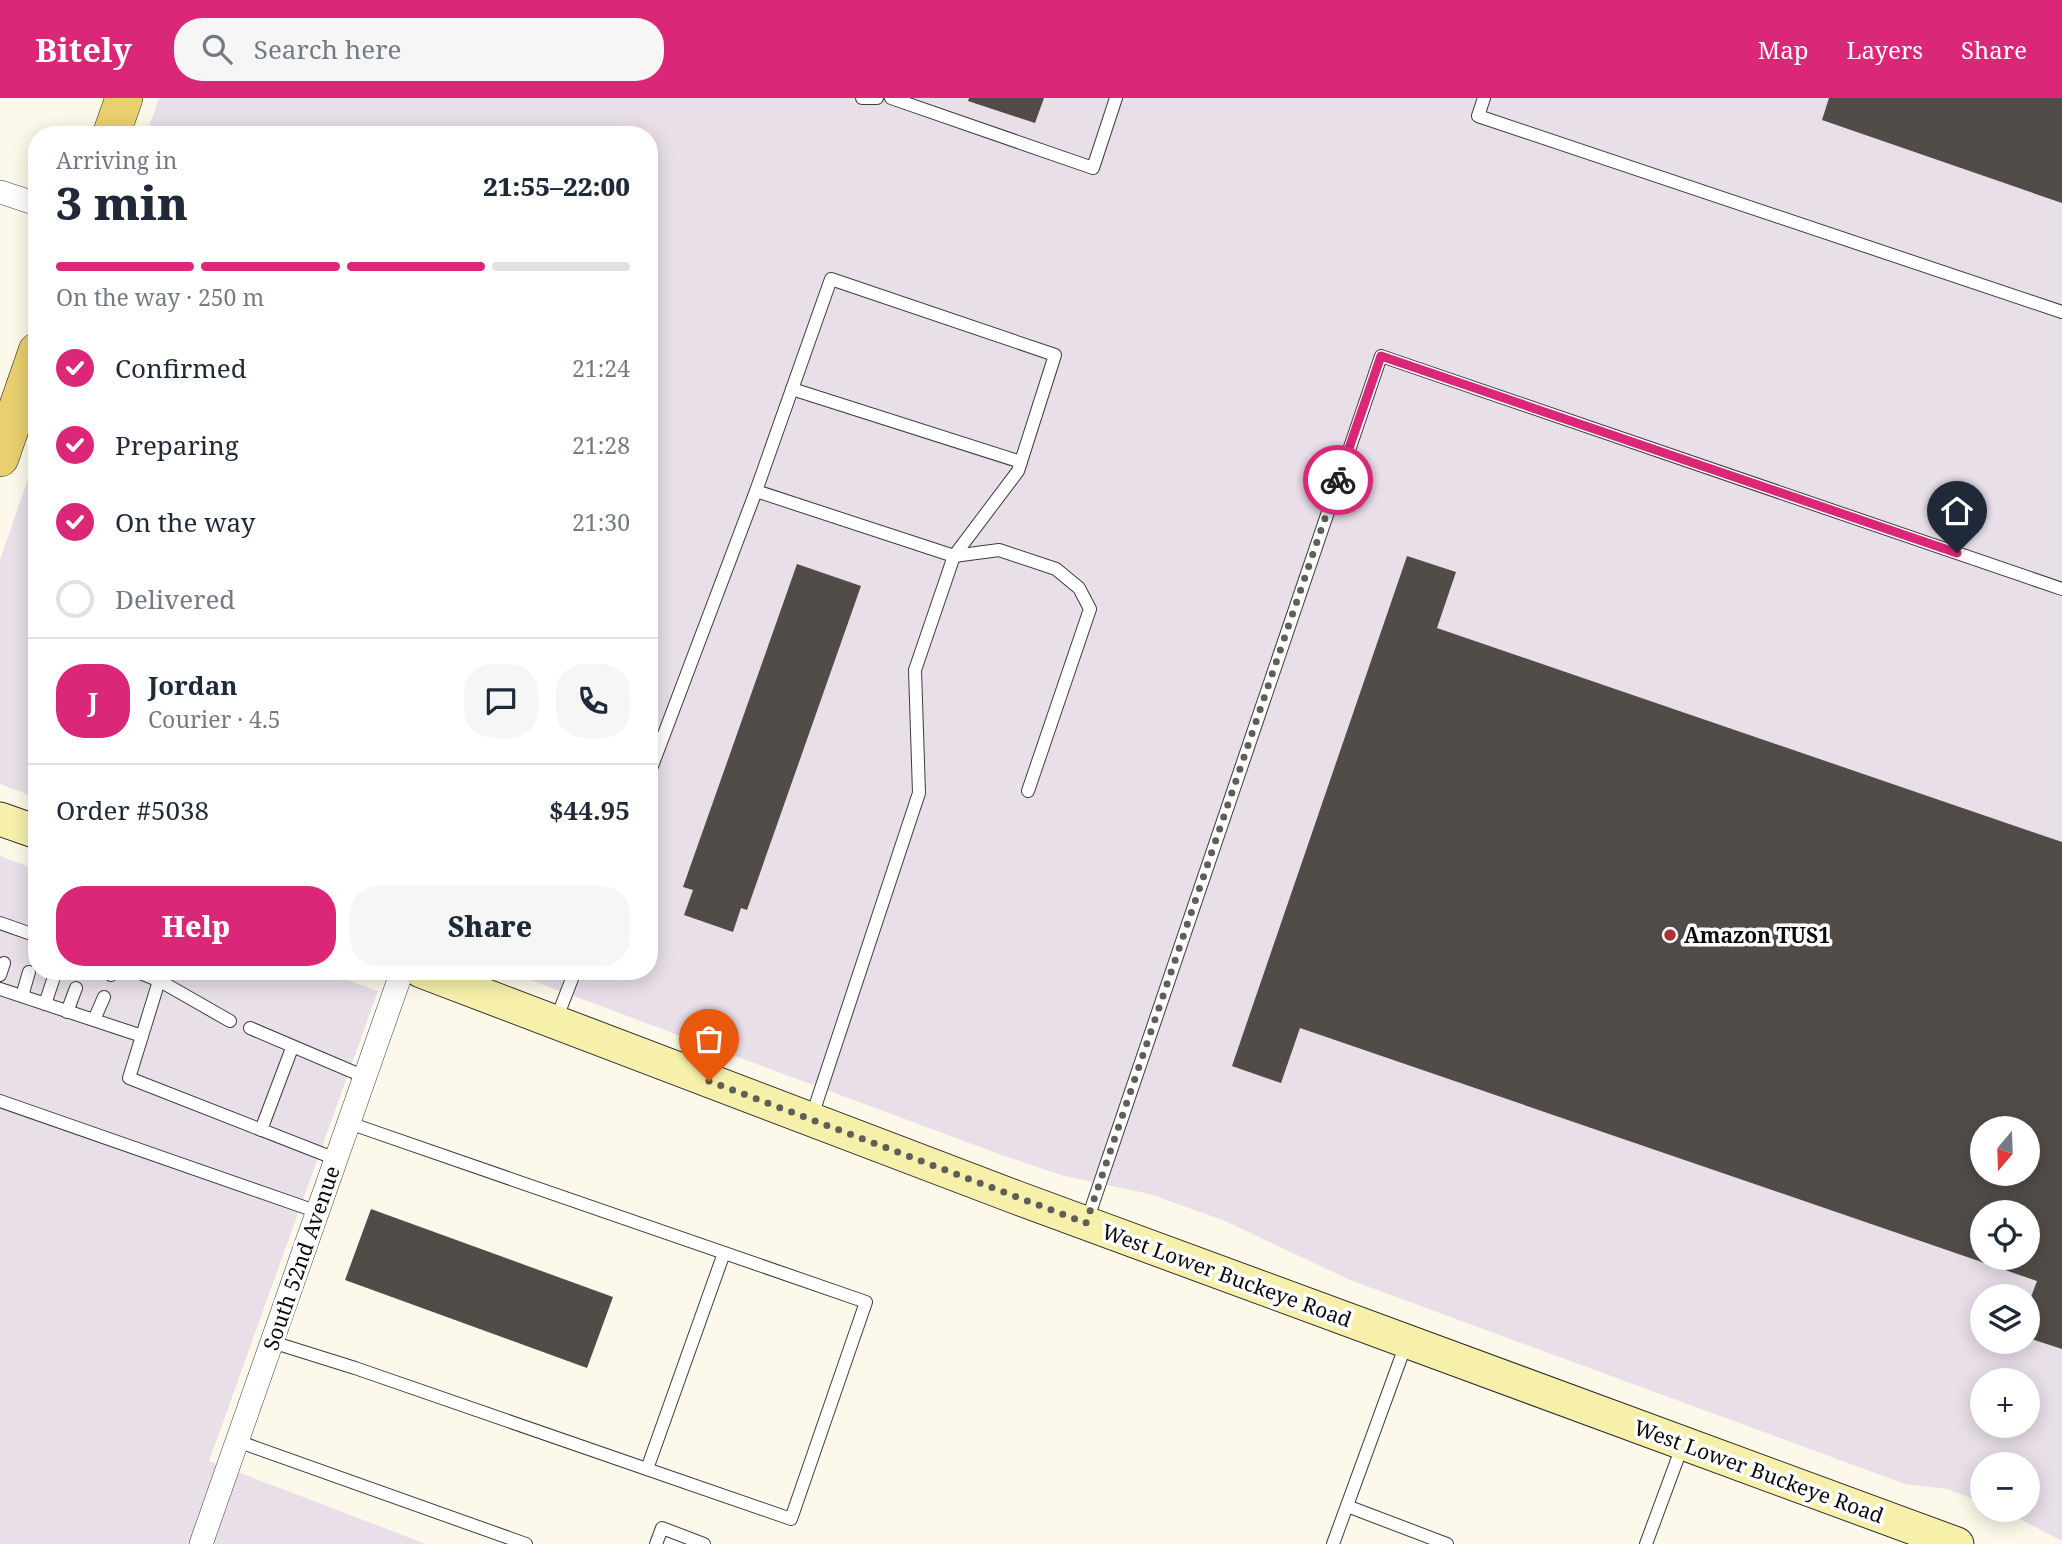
<!DOCTYPE html>
<meta charset="utf-8">
<style>
body{margin:0;font-family:"Noto Serif",serif;background:#f6f6f7;color:#1f2937;height:100vh;display:flex;flex-direction:column;font-size:26px;white-space:nowrap}
*{box-sizing:border-box;margin:0}
p{font-size:23px;color:#747a83}
.icon{flex:none;width:38px;height:38px;fill:none;stroke:currentColor;stroke-width:2;stroke-linecap:round;stroke-linejoin:round}
.map{position:relative;flex:1;overflow:hidden}
.side{position:absolute;left:28px;top:28px;width:630px;height:854px;display:flex;flex-direction:column;background:#fff;border-radius:28px;box-shadow:0 4px 18px #0003}
.side>*{flex:none}
.needle{width:46px;rotate:199deg}
.fabs{position:absolute;left:1970px;top:1018px;display:grid;gap:14px}
.fabs a{display:grid;place-items:center;width:70px;height:70px;border-radius:50%;background:#fff;box-shadow:0 4px 18px #0003;font-size:35px}
.pin{position:absolute;display:grid;place-items:center;width:60px;height:60px;color:#fff;margin:-72px -30px;border-radius:50% 50% 50% 0;rotate:-45deg;box-shadow:0 0 7px #0007}
.pin .icon{rotate:45deg}
.courier{position:absolute;display:grid;place-items:center;width:70px;height:70px;margin:-35px;border:5px solid #db2777;border-radius:50%;background:#fff;color:#222;box-shadow:0 2px 9px #0007}
.overview em{font-style:normal;font-weight:800}
.overview div{display:flex;flex-direction:column-reverse}
.overview{display:flex;align-items:center;justify-content:space-between;height:119px;padding:0 28px}
h1{font-size:46px;font-weight:800;line-height:52px}
.bar{display:grid;grid-template-columns:repeat(4,1fr);gap:10px 7px;align-content:center;height:84px;padding:0 28px}
.bar i{height:9px;border-radius:5px;background:#e0e1e3}
.bar .active{background:#db2777}
.bar p{grid-column:span 4}
.line{display:flex;align-items:center;gap:18px;padding:0 28px;border-top:2px solid #e0e1e3}
.line div{flex:1}
.round{display:grid;place-items:center;flex:none;width:74px;height:74px;border-radius:28px;background:#f6f6f7}
ol{padding:0 28px;list-style:none}
li{display:flex;align-items:center;gap:21px;height:77px}
li p{margin-inline-start:auto}
li .icon{padding:7px;border-radius:50%;background:#db2777;color:#fff;stroke-width:4}
li:last-child{color:#747a83}
li i{width:38px;height:38px;border:4px solid #e0e1e3;border-radius:50%}
.cta{display:flex;gap:14px;margin-top:auto;padding:14px 28px}
.cta a{flex:1;height:80px;border-radius:28px;background:#db2777;color:#fff;font-size:28px;font-weight:800;line-height:80px;text-align:center}
.cta a+a{background:#f6f6f7;color:#1f2937}
header{display:flex;align-items:center;gap:42px;box-sizing:border-box;height:98px;padding:0 35px;background:#db2777;color:#fff}
header strong{font-size:33px}
nav{display:flex;gap:38px;margin-inline-start:auto;font-size:24px}
.search{width:490px;height:63px;background:#f6f6f7;display:flex;align-items:center;gap:18px;box-sizing:border-box;padding:0 24px;border-radius:28px;color:#747a83;font-size:26px}
.map>svg:first-child{display:block}
.industrial{fill:#e8dfe8;fill-rule:evenodd}
.building{fill:#514c48;fill-rule:evenodd}
.lines{fill:none;stroke-linecap:round;stroke-linejoin:round}
.service-casing{stroke:#3d3d3d;stroke-width:14}
.minor-casing{stroke:#3d3d3d;stroke-width:24}
.secondary-casing{stroke:#2c2c2c;stroke-width:35}
.primary-casing{stroke:#1b1b1b;stroke-width:38}
.service{stroke:#fff;stroke-width:12}
.minor{stroke:#fff;stroke-width:23}
.secondary{stroke:#f6f0ab;stroke-width:33}
.primary{stroke:#e9cf6d;stroke-width:37}
.done{stroke:#5f5e58;stroke-width:7;stroke-dasharray:0 12.6}
.route{stroke:#db2777;stroke-width:9}
.poi-dot{fill:#aa3334;stroke:#fff;stroke-width:2.5}
.labels{text-anchor:middle;dominant-baseline:central;stroke-width:7;stroke-linejoin:round;paint-order:stroke}
.poi-label{font-size:21px;font-weight:bold;fill:#0a0a0a;stroke:#fff;text-anchor:start}
.street-label{font-size:21px;fill:#0a0a0a;stroke:#fff}
</style>
<header>
<strong>Bitely</strong>
<div class="search"><svg class="icon" aria-label="search" viewBox="0 0 24 24"><circle cx="10" cy="10" r="6"/><path d="M15 15l6 6"/></svg>Search here</div>
<nav><a>Map</a><a>Layers</a><a>Share</a></nav>
</header>
<div class="map">
<svg width="2062" height="1446" viewBox="0 0 2062 1446">
<rect width="100%" height="100%" fill="#fdf9ea"/>
<g class="industrial">
<path d="M159,0H2062V1443L2002,1412H2028V1367H1983V1405L1947,1391L1905,1386L1350,1182L1225,1123L1150,1096L1064,1078L999,1056L506,873H649V37H146ZM1983,1031H2028V1076H1983ZM1983,1115H2028V1160H1983ZM1983,1199H2028V1244H1983ZM1983,1283H2028V1328H1983Z"/>
<polygon points="37,355 37,700 0,686 0,462"/>
<polygon points="0,758 37,772 37,873 322,873 378,893 209,1363 426,1446 0,1446"/>
</g>
<g class="building">
<polygon points="969,0 1044,0 1035,25 968,3"/>
<polygon points="1829,0 2062,0 2062,105 1822,22"/>
<path d="M1407,458L1456,474L1437,530L2062,744V1251L2028,1240V1207L2037,1183L1300,930L1281,985L1232,968ZM1983,1031H2028V1076H1983ZM1983,1115H2028V1160H1983Z"/>
<polygon points="797,466 861,488 747,812 741,810 733,834 684,817 693,792 683,789"/>
<polygon points="371,1111 613,1199 587,1270 345,1182"/>
</g>
<g class="lines">
<g class="service-casing">
<g id="service">
<polyline points="862,0 877,0"/>
<polyline points="891,0 1093,70 1116,0"/>
<polyline points="1484,0 1478,18 2062,214"/>
<polyline points="792,291 1021,364"/>
<polyline points="756,393 831,181 1055,257 1018,373 954,458 999,452 1056,471 1079,490 1090,511 1028,693"/>
<polyline points="649,676 756,393 954,458 915,572 919,695 811,1021"/>
<polyline points="0,825 37,838"/>
<polyline points="36,853 37,852"/>
<polyline points="135,873 160,883 230,923"/>
<polyline points="0,877 4,865"/>
<polyline points="111,877 112,873"/>
<polyline points="0,891 142,938 162,873"/>
<polyline points="22,898 29,874"/>
<polyline points="45,906 53,882"/>
<polyline points="67,914 76,890"/>
<polyline points="94,922 104,899"/>
<polyline points="556,922 575,873"/>
<polyline points="250,930 365,979"/>
<polyline points="142,938 129,980 336,1061"/>
<polyline points="0,1003 318,1114"/>
<polyline points="261,1032 292,950"/>
<polyline points="1087,1123 1381,258 2062,491"/>
<polyline points="272,1244 355,1270 791,1421 866,1204 349,1025"/>
<polyline points="237,1343 526,1446"/>
<polyline points="647,1371 724,1155"/>
<polyline points="1347,1408 1447,1446"/>
<polyline points="656,1446 662,1430 704,1446"/>
<polyline points="1333,1446 1406,1246"/>
<polyline points="1646,1446 1683,1346"/>
</g>
</g>
<g class="minor-casing">
<g id="minor">
<polyline points="0,94 37,106"/>
<polyline points="201,1446 402,873"/>
</g>
</g>
<g class="secondary-casing">
<g id="secondary">
<polyline points="0,721 37,734"/>
<polyline points="421,873 1015,1099 1957,1446"/>
</g>
</g>
<g class="primary-casing">
<g id="primary">
<polyline points="111,37 124,0"/>
<polyline points="0,360 37,253"/>
</g>
</g>
<use href="#service" class="service"/>
<use href="#minor" class="minor"/>
<use href="#secondary" class="secondary"/>
<use href="#primary" class="primary"/>
</g>
<g class="lines">
<polyline class="done" points="709,983 1086,1125 1338,382"/>
<polyline class="route" points="1338,382 1381,258 1957,455"/>
</g>
<circle class="poi-dot" cx="1670" cy="837" r="7"/>
<g class="labels">
<g class="poi-label">
<text x="1684" y="837">Amazon TUS1</text>
</g>
<g class="street-label">
<text transform="translate(301 1160) rotate(-71)">South 52nd Avenue</text>
<text transform="translate(1227 1177) rotate(20)">West Lower Buckeye Road</text>
<text transform="translate(1759 1373) rotate(20)">West Lower Buckeye Road</text>
</g>
</g>
</svg>
<div class="fabs">
<a><svg class="needle" viewBox="-14 -14 28 28"><path d="M0-13l5 13h-10z" fill="#e53935"/><path d="M0 13l5-13h-10z" fill="#747a83"/></svg></a>
<a><svg class="icon" aria-label="locate" viewBox="0 0 24 24"><circle cx="12" cy="12" r="6"/><path d="M12 2v4M12 18v4M2 12h4M18 12h4"/></svg></a>
<a><svg class="icon" aria-label="layers" viewBox="0 0 24 24"><path d="M12 4l9 5-9 5-9-5zM3 14l9 5 9-5"/></svg></a>
<a>+</a>
<a>−</a>
</div>
<div class="pin" style="left:709px;top:983px;background:#ea580c"><svg class="icon" aria-label="bag" viewBox="0 0 24 24"><path d="M5 8h14l-1 12H6zM9 8a3 3 0 0 1 6 0"/></svg></div>
<div class="pin" style="left:1957px;top:455px;background:#1f2937"><svg class="icon" aria-label="home" viewBox="0 0 24 24"><path d="M3 11l9-7 9 7M6 9v11h12V9"/></svg></div>
<div class="courier" style="left:1338px;top:382px"><svg class="icon" aria-label="bike" viewBox="0 0 24 24"><circle cx="6" cy="16" r="4"/><circle cx="18" cy="16" r="4"/><path d="M6 16l4-8h5l3 8M10 8l3 8H6M13 5h3"/></svg></div>
<section class="side">
<div class="overview"><div><h1>3 min</h1><p>Arriving in</p></div><em>21:55–22:00</em></div>
<div class="bar"><i class="active"></i><i class="active"></i><i class="active"></i><i></i><p>On the way · 250 m</p></div>
<ol>
<li><svg class="icon" aria-label="check" viewBox="0 0 24 24"><path d="M5 12l5 5 9-10"/></svg>Confirmed<p>21:24</p></li>
<li><svg class="icon" aria-label="check" viewBox="0 0 24 24"><path d="M5 12l5 5 9-10"/></svg>Preparing<p>21:28</p></li>
<li><svg class="icon" aria-label="check" viewBox="0 0 24 24"><path d="M5 12l5 5 9-10"/></svg>On the way<p>21:30</p></li>
<li><i></i>Delivered</li>
</ol>
<div class="line" style="height:126px"><b class="round" style="background:#db2777;color:#fff">J</b><div><b>Jordan</b><p>Courier · 4.5</p></div><a class="round"><svg class="icon" aria-label="chat" viewBox="0 0 24 24"><path d="M4 5h16v11H9l-5 4z"/></svg></a><a class="round"><svg class="icon" aria-label="phone" viewBox="0 0 24 24"><path d="M5 4h4l2 5-3 2q2 4 5 5l2-3 5 2v4C11 20 4 13 5 4z"/></svg></a></div>
<div class="line" style="height:91px"><div>Order #5038</div><b>$44.95</b></div>
<div class="cta"><a>Help</a><a>Share</a></div>
</section>
</div>
